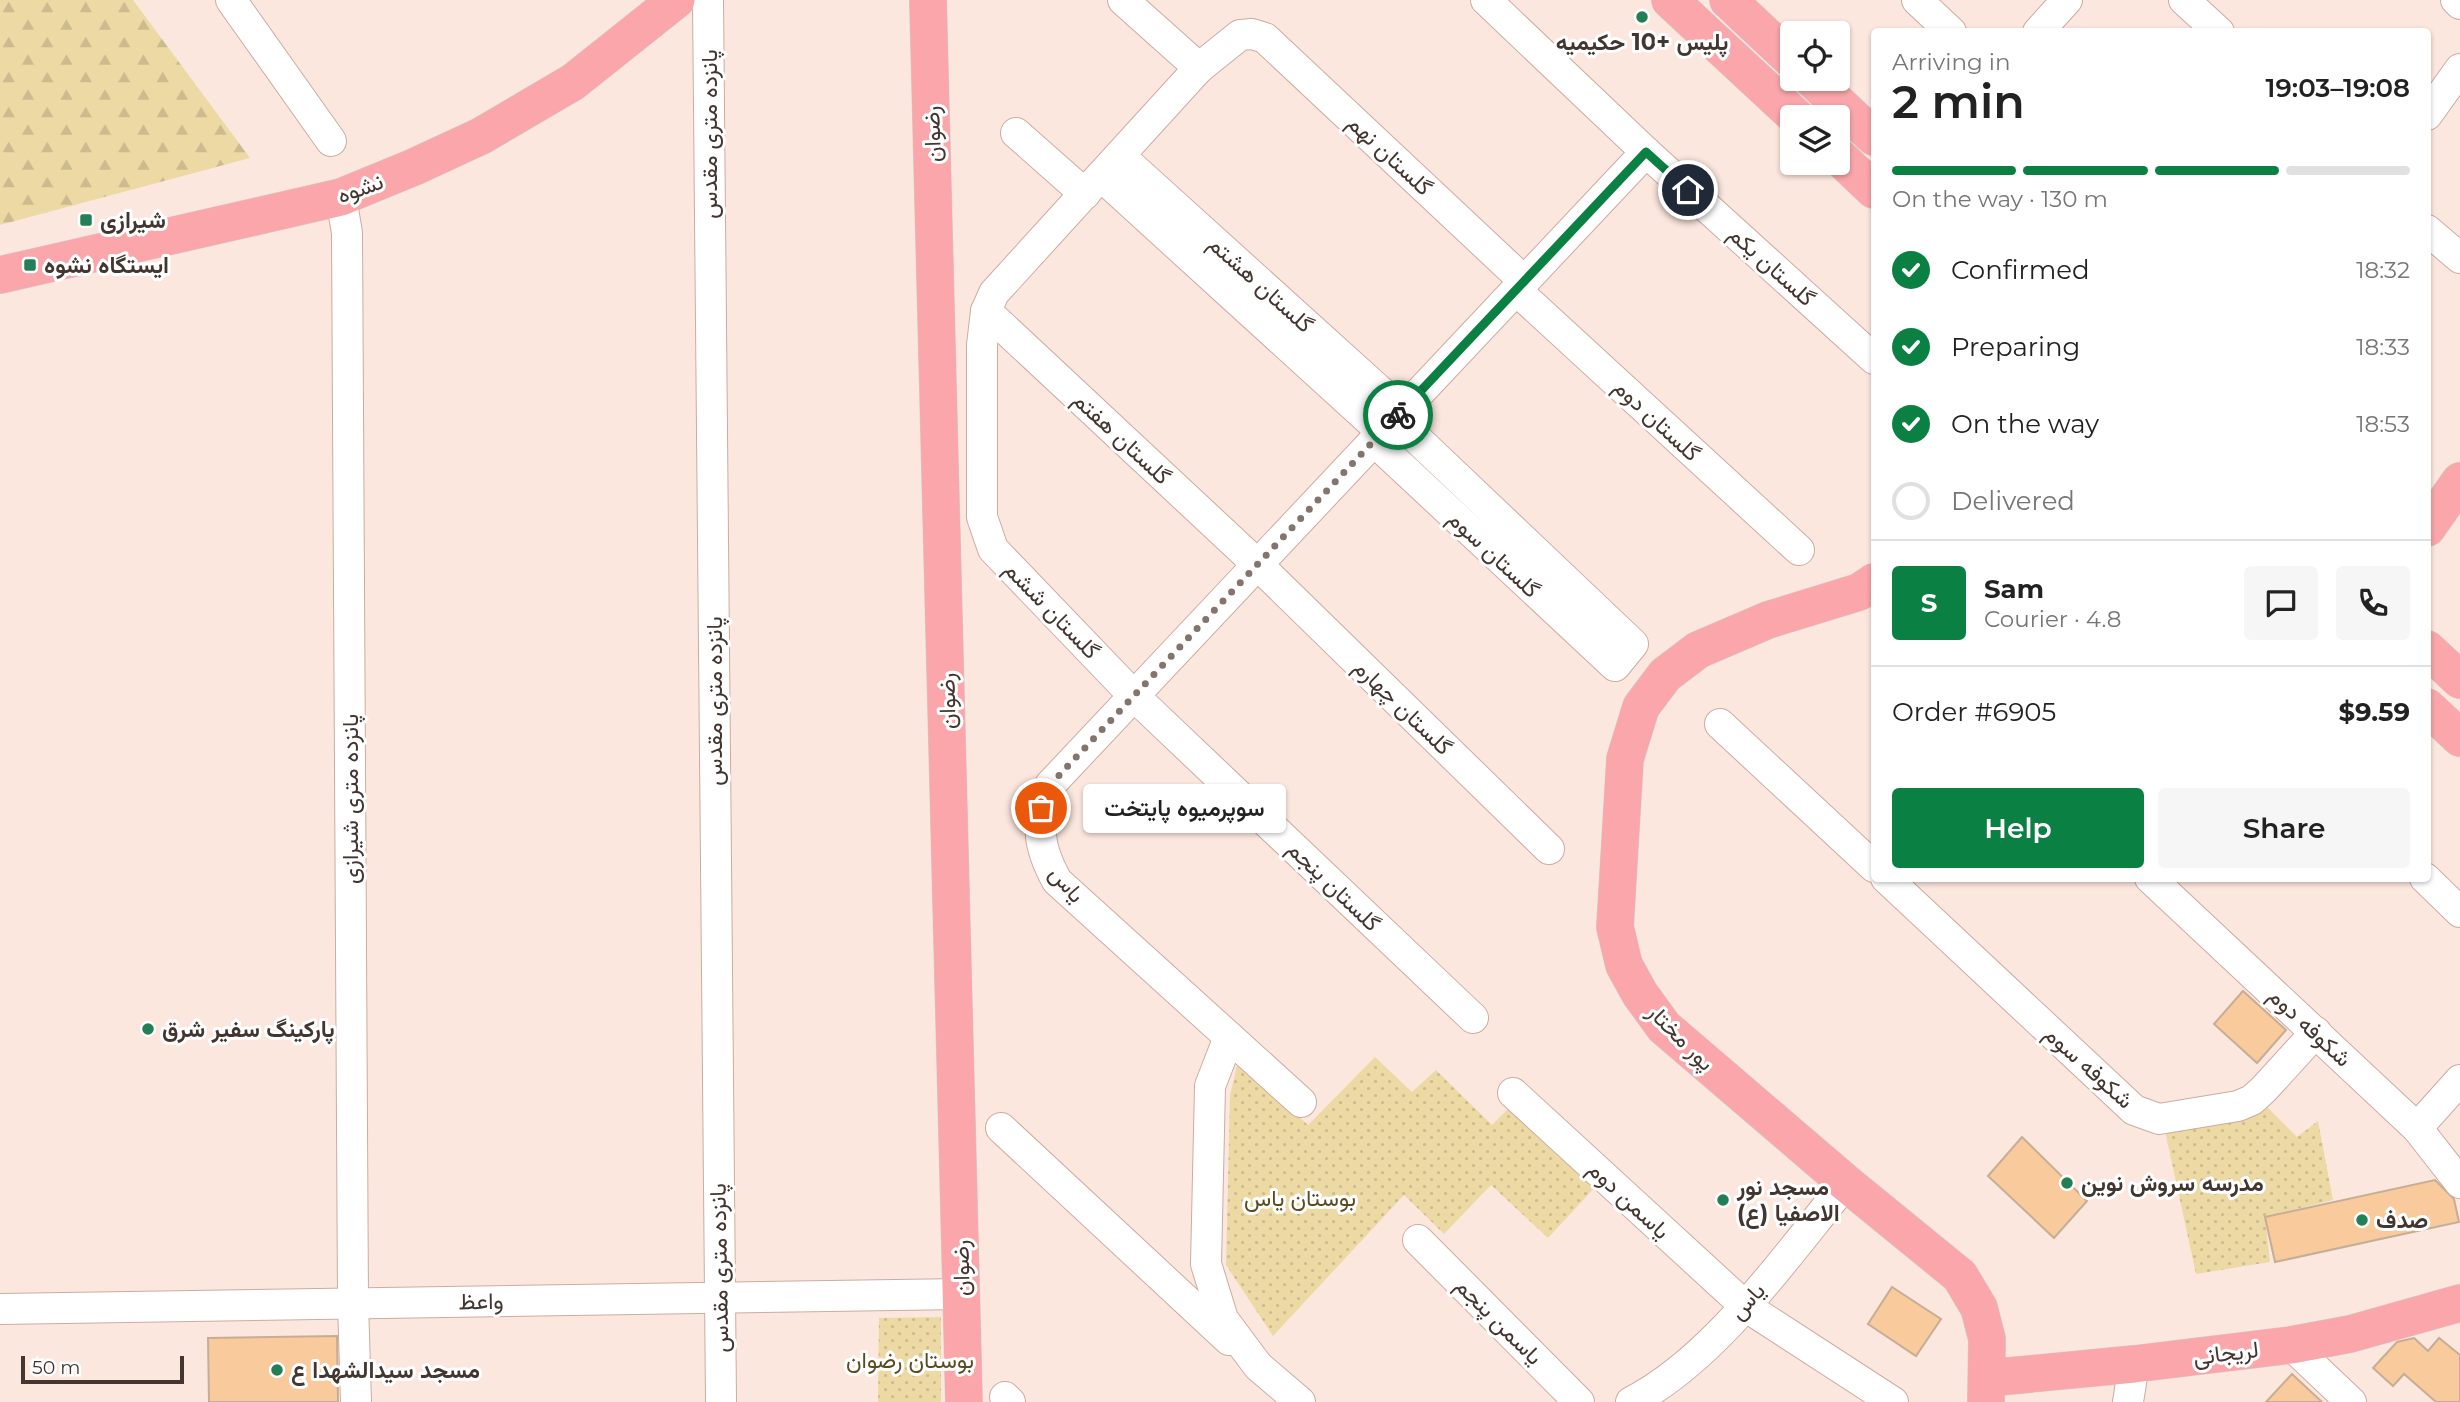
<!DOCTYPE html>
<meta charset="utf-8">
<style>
body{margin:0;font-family:Montserrat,Vazirmatn,sans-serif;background:#f6f6f6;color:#222;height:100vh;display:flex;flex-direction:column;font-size:26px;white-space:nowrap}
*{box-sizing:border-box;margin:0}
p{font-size:23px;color:#767676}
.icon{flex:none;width:38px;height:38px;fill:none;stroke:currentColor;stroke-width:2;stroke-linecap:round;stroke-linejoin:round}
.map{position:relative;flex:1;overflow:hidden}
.sheet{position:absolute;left:1871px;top:28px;width:560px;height:854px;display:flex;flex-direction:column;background:#fff;border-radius:7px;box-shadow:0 2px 5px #0004}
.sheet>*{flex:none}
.tools{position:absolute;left:1780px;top:21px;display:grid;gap:14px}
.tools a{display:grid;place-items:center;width:70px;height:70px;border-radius:7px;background:#fff;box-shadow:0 2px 5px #0004;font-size:35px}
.scale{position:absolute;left:21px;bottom:18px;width:163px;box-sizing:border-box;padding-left:7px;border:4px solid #433631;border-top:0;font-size:19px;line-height:24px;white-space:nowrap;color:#433631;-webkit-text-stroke:5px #fff;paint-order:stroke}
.pin{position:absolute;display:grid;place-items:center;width:60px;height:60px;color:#fff;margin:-30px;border:4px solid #fff;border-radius:50%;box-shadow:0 2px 7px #0007}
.courier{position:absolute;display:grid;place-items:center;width:70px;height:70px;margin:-35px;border:5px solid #0b8043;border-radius:50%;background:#fff;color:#222;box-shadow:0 2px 9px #0007}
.bubble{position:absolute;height:49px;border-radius:7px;background:#fff;box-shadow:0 2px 5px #0004;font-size:23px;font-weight:600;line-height:49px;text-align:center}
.overview em{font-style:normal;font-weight:600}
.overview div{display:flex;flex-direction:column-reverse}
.overview{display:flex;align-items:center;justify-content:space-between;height:119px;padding:0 21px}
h1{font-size:46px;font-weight:600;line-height:52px}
.bar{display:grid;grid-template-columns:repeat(4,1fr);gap:10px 7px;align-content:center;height:84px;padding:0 21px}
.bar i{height:9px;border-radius:5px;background:#e0e0e0}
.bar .on{background:#0b8043}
.bar p{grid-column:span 4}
.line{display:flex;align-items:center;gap:18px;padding:0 21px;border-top:2px solid #e0e0e0}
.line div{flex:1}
.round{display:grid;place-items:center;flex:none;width:74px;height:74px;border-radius:7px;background:#f6f6f6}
ol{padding:0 21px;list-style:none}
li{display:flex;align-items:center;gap:21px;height:77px}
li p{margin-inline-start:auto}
li .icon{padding:7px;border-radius:50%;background:#0b8043;color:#fff;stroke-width:4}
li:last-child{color:#767676}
li i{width:38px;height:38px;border:4px solid #e0e0e0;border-radius:50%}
.action{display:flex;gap:14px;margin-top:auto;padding:14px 21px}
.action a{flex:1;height:80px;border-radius:7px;background:#0b8043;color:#fff;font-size:28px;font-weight:600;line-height:80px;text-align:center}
.action a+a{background:#f6f6f6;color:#222}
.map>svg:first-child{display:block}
.forest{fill:url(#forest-firs)}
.park{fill:url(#park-dots)}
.building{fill:#f8ca9c;stroke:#c6ae96;stroke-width:2}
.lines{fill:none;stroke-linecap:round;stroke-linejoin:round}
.minor-casing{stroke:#ccac9f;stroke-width:32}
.major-casing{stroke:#d2cfce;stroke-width:38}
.minor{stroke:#fff;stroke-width:30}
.major{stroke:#faa6aa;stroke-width:37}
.done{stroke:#84746e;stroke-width:7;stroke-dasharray:0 12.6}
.route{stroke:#0b8043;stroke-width:9}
.poi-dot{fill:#237f56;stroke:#fff;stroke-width:2.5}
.labels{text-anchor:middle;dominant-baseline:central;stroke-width:6;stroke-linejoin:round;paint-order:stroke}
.poi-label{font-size:23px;font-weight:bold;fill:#433631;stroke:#fff;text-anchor:start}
.street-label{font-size:23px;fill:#433631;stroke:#fff}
.park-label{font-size:23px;fill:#5c4b1f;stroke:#fff}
</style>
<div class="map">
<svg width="2460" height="1402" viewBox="0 0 2460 1402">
<defs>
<pattern id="forest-firs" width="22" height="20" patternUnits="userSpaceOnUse" patternTransform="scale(1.75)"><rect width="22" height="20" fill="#edd9a4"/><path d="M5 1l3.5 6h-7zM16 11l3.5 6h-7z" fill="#ccbb8e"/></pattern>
<pattern id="park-dots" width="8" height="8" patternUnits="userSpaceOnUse" patternTransform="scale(1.75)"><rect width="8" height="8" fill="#edd9a4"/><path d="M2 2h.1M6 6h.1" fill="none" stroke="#ccbb8e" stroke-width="1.8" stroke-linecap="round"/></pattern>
</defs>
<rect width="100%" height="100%" fill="#fce7df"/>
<polygon class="forest" points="0,0 133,0 250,158 0,225"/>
<g class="park">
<polygon points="1375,1057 1412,1092 1436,1070 1492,1125 1511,1106 1597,1185 1548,1238 1491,1185 1444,1234 1404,1195 1273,1336 1226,1265 1230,1095 1238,1062 1308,1125"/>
<polygon points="2266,1106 2297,1137 2318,1121 2333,1200 2265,1217 2270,1262 2196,1274 2165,1131"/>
<polygon points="941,1317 941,1402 878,1402 879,1318"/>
</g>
<g class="building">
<polygon points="2243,991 2286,1030 2257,1063 2214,1024"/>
<polygon points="2022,1137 2087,1201 2054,1238 1988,1176"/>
<polygon points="2435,1180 2454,1199 2459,1222 2275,1262 2265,1217"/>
<polygon points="1892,1287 1941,1319 1916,1356 1868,1324"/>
<polygon points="337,1336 338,1402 209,1402 208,1338"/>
<polygon points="2414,1338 2428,1351 2439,1338 2460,1355 2460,1402 2436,1402 2404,1374 2393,1386 2373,1368 2397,1342"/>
<polygon points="2292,1374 2322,1402 2266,1402"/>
</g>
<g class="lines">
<g class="minor-casing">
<g id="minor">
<polyline points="231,0 331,141"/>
<polyline points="708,0 721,1402"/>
<polyline points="1123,0 1199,68"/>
<polyline points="1486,0 1646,152 1874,359"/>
<polyline points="1917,0 1951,32"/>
<polyline points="2184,0 2219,32"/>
<polyline points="2456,0 2460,4"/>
<polyline points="2038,32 2067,0"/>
<polyline points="2427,115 2460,69"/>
<polyline points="1016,133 1085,194"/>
<polyline points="1120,156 1402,411"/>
<polyline points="1101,176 1382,432"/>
<polyline points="341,197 347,233 353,1302 356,1402"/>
<polyline points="2427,230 2460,258"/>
<polyline points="1516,290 1799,550"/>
<polyline points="986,311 1257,564 1549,849"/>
<polyline points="1374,441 1615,666 1633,644 1395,418"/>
<polyline points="1720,724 1874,867"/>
<polyline points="1886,878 2134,1110 2159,1119 2238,1106 2252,1100 2264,1089 2316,1032"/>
<polyline points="2150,878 2417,1128 2460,1183"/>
<polyline points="2425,878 2460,912"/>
<polyline points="1473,1018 1134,696 993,549 982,517 982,345 986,311 994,293 1199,68 1240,35 1252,34 1265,38 1524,281"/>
<polyline points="1229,1037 1210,1086 1206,1264 1223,1319 1258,1366 1300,1402"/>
<polyline points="1513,1093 1745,1306 1893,1402"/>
<path d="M1301,1102L1057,881C1037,845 1036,823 1050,785L1646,152"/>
<polyline points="1001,1128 1229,1340"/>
<polyline points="2417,1128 2460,1080"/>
<polyline points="1418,1240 1579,1402"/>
<polyline points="0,1309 962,1294"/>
<polyline points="2291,1345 2351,1402"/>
<polyline points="1005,1397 1010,1402"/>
<path d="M1631,1402C1715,1359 1787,1255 1846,1183"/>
<polyline points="2128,1402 2134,1364"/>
</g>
</g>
<g class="major-casing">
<g id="major">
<polyline points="928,0 964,1402"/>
<polyline points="1670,0 1796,117"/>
<polyline points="1728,0 1792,60"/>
<polyline points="1812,79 1874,137"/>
<polyline points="1838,156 1874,190"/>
<polyline points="0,275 341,197 414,167 481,136 573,82 676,0"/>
<polyline points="2427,528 2460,481"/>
<polyline points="1874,582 1859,592 1768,620 1698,650 1665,675 1641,707 1625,759 1615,927 1624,965 1640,994 1664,1027 1846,1183 1960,1276 1979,1308 1987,1339 1986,1402"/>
<polyline points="2427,649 2460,680"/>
<polyline points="2427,707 2460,738"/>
<polyline points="1988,1378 2134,1364 2291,1345 2350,1334 2460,1303"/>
</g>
</g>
<use href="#minor" class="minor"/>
<use href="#major" class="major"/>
</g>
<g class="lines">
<polyline class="done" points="1041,808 1050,785 1398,415"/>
<polyline class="route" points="1398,415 1646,152 1688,190"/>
</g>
<g class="poi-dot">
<circle cx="1642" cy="17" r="7"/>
<rect x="79" y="213" width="14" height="14" rx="3.5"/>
<rect x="23" y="258" width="14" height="14" rx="3.5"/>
<circle cx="148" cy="1029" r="7"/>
<circle cx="2067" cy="1183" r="7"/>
<circle cx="1723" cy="1200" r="7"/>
<circle cx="2362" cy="1220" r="7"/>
<circle cx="277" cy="1370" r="7"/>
</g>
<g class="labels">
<g class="poi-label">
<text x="1642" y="42" text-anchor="middle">پلیس +10 حکیمیه</text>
<text x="100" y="220">شیرازی</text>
<text x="44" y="265">ایستگاه نشوه</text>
<text x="162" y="1029">پارکینگ سفیر شرق</text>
<text x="2081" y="1183">مدرسه سروش نوین</text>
<text x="1737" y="1187">مسجد نور<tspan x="1737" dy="26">الاصفیا (ع)</tspan></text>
<text x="2376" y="1220">صدف</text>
<text x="291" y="1370">مسجد سیدالشهدا ع</text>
</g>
<g class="street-label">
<text transform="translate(709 134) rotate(-90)">پانزده متری مقدس</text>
<text transform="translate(932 134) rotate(-92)">رضوان</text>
<text transform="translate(1390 155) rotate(43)">گلستان نهم</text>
<text transform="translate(360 188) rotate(-20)">نشوه</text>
<text transform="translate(1772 266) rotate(42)">گلستان یکم</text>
<text transform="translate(1261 284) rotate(42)">گلستان هشتم</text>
<text transform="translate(1657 420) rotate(43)">گلستان دوم</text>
<text transform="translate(1122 438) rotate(43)">گلستان هفتم</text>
<text transform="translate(1494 554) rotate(43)">گلستان سوم</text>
<text transform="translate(1052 610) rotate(46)">گلستان ششم</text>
<text transform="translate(714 701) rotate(-90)">پانزده متری مقدس</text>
<text transform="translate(947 701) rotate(-91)">رضوان</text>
<text transform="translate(1403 707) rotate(44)">گلستان چهارم</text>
<text transform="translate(350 799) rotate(-90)">پانزده متری شیرازی</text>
<text transform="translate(1067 884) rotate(49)">یاس</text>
<text transform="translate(1334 886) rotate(44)">گلستان پنجم</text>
<text transform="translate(2310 1027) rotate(43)">شکوفه دوم</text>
<text transform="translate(1681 1037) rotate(45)">پور مختار</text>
<text transform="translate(2089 1067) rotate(42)">شکوفه سوم</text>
<text transform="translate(1629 1200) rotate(43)">یاسمن دوم</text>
<text transform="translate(719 1268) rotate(-91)">پانزده متری مقدس</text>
<text transform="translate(961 1268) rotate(-91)">رضوان</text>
<text transform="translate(481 1301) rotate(-1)">واعظ</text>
<text transform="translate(1747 1301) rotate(-48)">یاس</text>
<text transform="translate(1499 1321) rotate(45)">یاسمن پنجم</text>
<text transform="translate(2226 1353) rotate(-7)">لریجانی</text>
</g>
<g class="park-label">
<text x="1300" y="1198">بوستان یاس</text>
<text x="910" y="1360">بوستان رضوان</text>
</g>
</g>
</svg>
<div class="tools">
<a><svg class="icon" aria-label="locate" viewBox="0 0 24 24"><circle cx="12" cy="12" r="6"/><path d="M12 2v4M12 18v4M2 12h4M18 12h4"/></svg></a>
<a><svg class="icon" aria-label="layers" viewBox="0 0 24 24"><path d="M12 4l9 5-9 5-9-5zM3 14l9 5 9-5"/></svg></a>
</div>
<div class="scale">50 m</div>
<div class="pin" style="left:1041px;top:808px;background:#ea580c"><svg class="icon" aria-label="bag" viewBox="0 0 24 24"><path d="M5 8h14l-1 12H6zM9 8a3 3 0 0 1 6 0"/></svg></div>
<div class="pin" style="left:1688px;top:190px;background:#1f2937"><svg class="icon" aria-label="home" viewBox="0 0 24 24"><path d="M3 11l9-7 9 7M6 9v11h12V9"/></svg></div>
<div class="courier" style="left:1398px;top:415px"><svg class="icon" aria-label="bike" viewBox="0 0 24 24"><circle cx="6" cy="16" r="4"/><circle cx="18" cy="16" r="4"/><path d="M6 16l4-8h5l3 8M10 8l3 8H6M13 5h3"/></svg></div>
<div class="bubble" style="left:1083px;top:784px;width:203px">سوپرمیوه پایتخت</div>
<section class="sheet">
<div class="overview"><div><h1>2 min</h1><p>Arriving in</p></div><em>19:03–19:08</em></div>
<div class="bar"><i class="on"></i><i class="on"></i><i class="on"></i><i></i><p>On the way · 130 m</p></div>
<ol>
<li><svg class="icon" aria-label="check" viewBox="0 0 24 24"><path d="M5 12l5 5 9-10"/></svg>Confirmed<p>18:32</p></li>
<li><svg class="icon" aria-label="check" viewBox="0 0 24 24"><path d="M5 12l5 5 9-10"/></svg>Preparing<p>18:33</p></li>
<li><svg class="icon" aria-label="check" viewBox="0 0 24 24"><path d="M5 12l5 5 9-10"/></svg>On the way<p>18:53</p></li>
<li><i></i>Delivered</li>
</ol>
<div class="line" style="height:126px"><b class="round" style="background:#0b8043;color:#fff">S</b><div><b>Sam</b><p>Courier · 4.8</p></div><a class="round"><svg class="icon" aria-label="chat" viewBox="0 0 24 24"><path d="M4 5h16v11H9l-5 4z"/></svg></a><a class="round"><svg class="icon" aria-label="phone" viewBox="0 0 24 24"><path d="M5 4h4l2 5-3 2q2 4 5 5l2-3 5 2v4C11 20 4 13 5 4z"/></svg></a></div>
<div class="line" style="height:91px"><div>Order #6905</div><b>$9.59</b></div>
<div class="action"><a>Help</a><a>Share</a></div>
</section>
</div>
